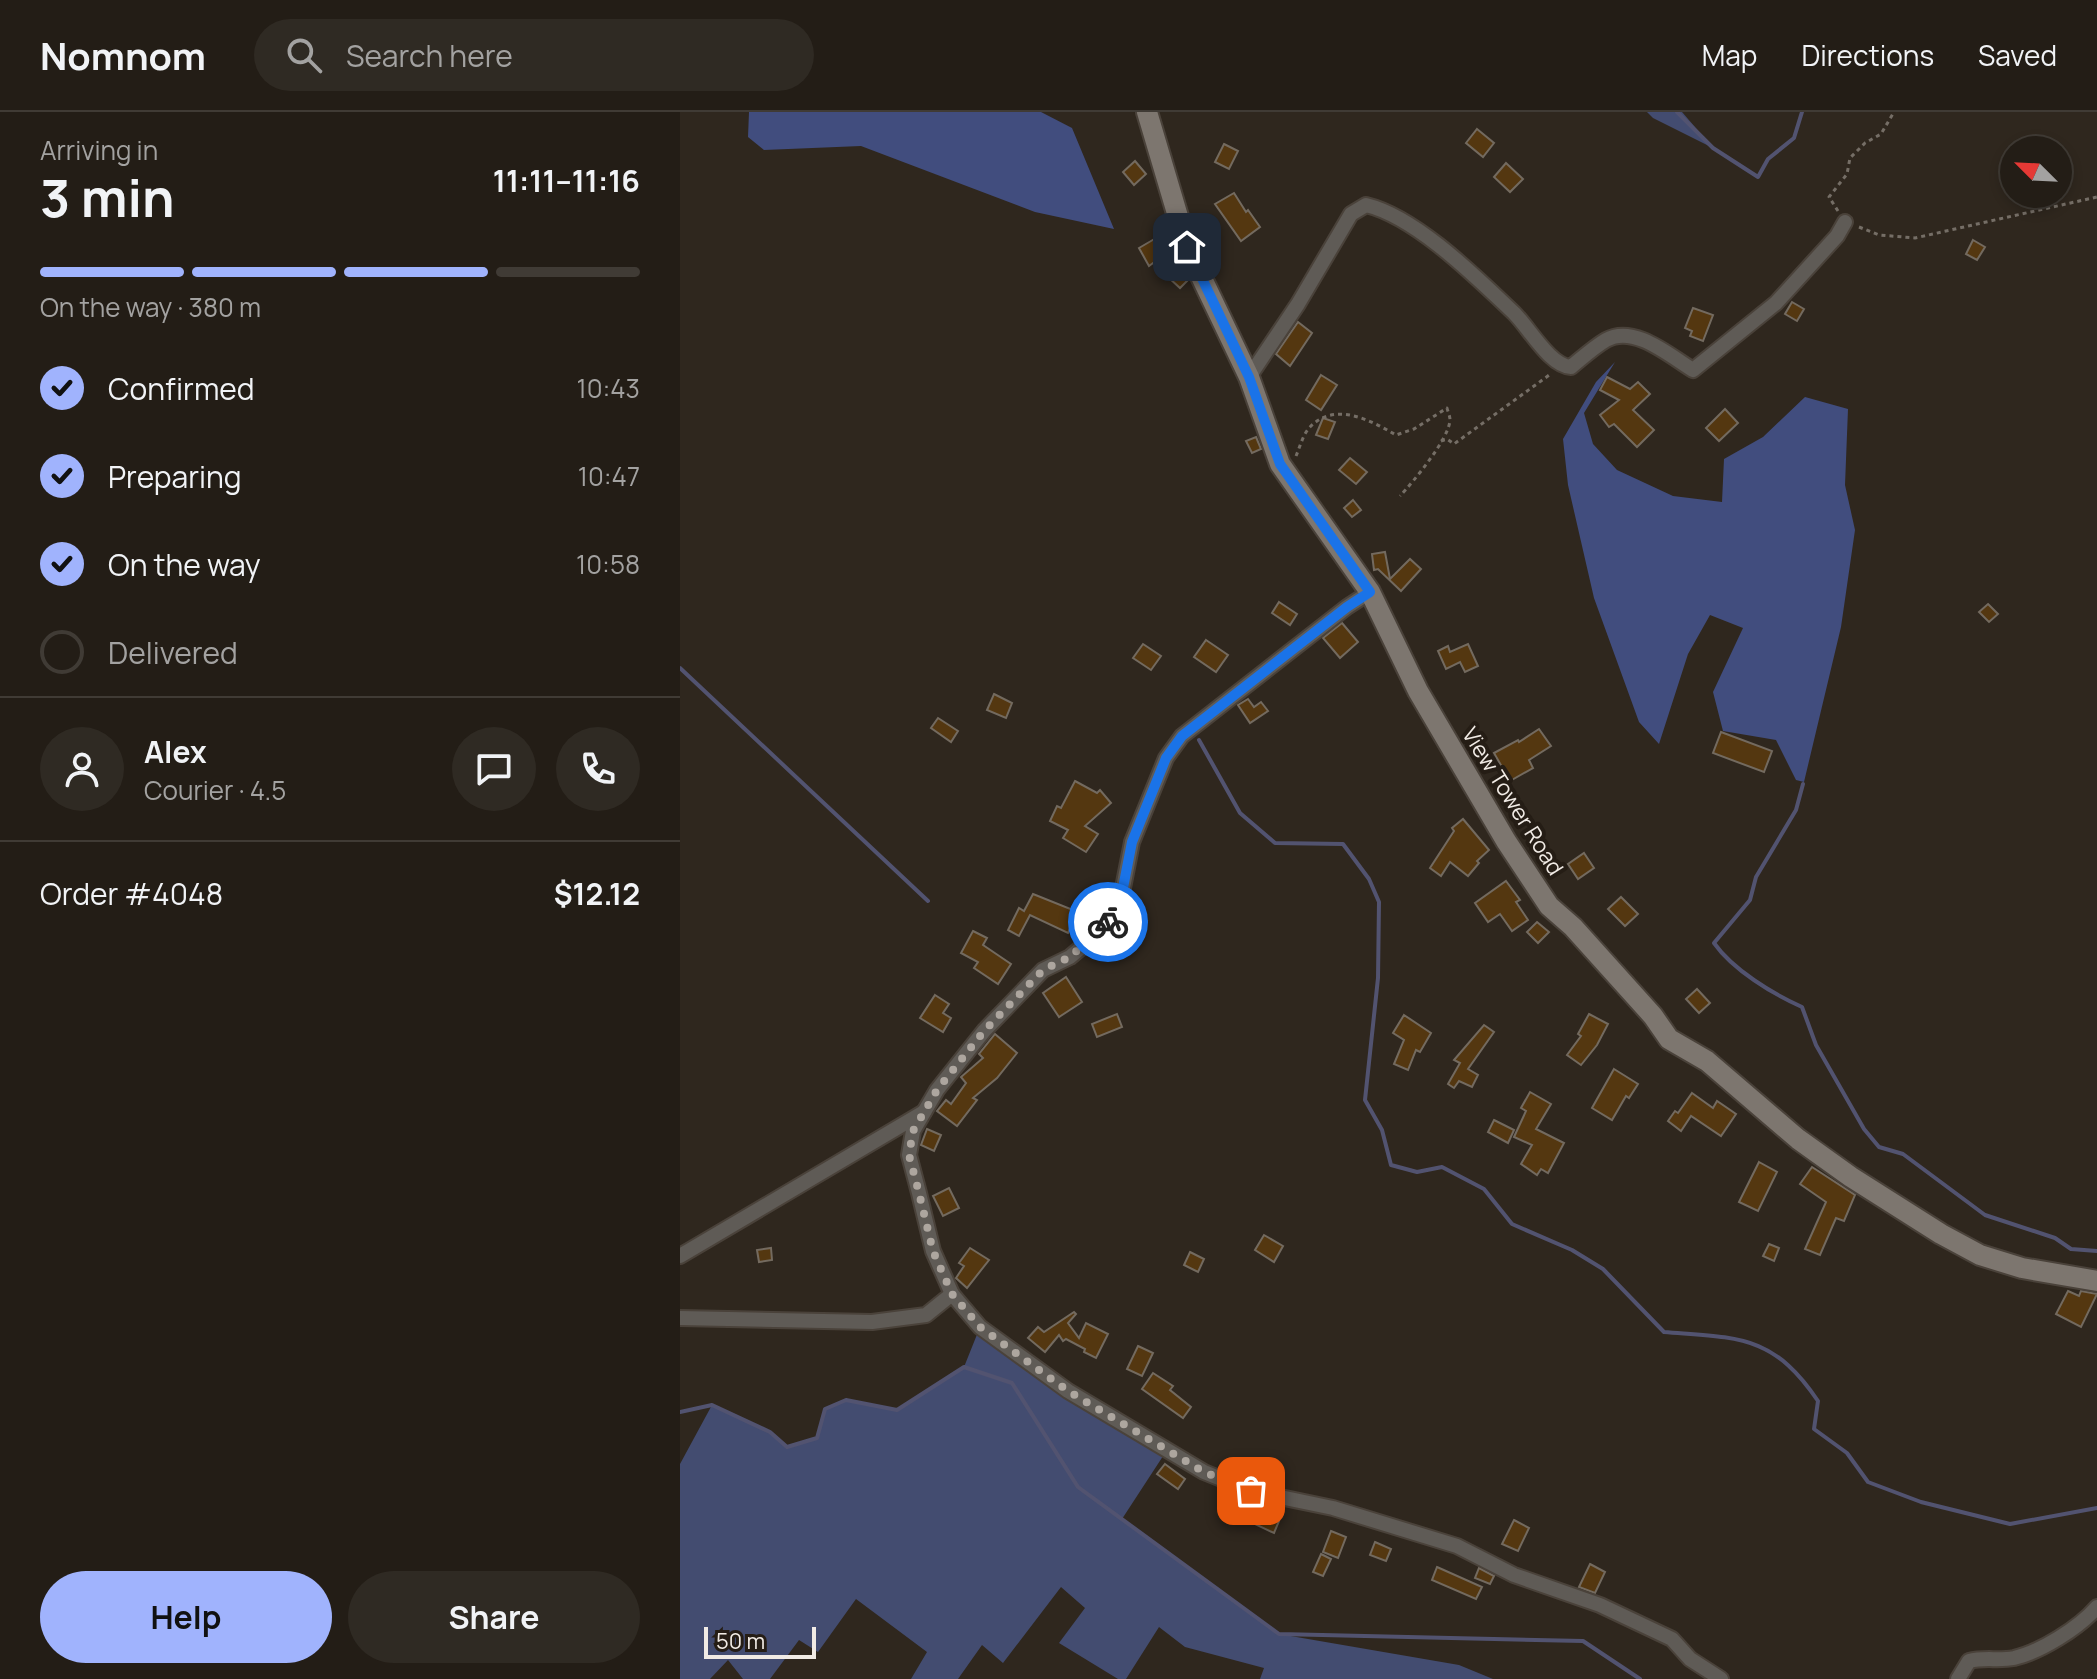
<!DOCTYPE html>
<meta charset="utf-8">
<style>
body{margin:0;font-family:Manrope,sans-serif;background:#2f2a23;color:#f1f3f6;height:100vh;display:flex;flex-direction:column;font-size:30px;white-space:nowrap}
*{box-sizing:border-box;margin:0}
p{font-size:26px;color:#a3a2a1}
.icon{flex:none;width:44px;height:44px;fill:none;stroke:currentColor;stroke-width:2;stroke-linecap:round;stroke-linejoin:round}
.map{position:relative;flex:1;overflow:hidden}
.side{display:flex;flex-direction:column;background:#231d16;width:680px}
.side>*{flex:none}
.needle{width:52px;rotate:294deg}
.fabs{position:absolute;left:1320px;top:24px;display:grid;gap:16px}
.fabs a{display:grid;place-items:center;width:72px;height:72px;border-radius:50%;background:#231d16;box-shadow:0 4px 12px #0003,0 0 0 2px #403b35;font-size:40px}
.scale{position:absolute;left:24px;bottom:20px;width:112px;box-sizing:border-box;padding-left:8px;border:4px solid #f1ebe5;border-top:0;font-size:22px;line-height:28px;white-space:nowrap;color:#f1ebe5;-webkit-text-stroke:6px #251d15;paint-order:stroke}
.pin{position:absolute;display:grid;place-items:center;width:68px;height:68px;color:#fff;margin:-34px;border-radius:16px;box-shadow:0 4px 12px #0006}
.courier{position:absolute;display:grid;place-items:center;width:80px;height:80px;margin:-40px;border:6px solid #1a73e8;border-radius:50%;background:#fff;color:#222;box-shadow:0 2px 10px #0007}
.summary em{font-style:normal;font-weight:700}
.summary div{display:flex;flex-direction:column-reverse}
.summary{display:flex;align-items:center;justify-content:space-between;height:136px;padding:0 40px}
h1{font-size:52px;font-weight:700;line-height:60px}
.bar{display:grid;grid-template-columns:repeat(4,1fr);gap:12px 8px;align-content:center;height:96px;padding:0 40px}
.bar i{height:10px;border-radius:6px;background:#403b35}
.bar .on{background:#a0b3fd}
.bar p{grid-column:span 4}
.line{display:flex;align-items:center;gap:20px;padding:0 40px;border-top:2px solid #403b35}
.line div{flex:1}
.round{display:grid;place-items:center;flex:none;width:84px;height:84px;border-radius:42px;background:#2f2a23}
ol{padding:0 40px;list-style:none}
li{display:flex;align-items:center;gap:24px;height:88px}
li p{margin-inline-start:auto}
li .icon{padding:8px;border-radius:50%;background:#a0b3fd;color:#111;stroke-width:4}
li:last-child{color:#a3a2a1}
li i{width:44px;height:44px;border:4px solid #403b35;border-radius:50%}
.action{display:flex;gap:16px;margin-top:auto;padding:16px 40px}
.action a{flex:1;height:92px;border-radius:48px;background:#a0b3fd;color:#111;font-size:32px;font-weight:700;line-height:92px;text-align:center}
.action a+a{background:#2f2a23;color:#f1f3f6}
header{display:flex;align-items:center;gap:48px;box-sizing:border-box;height:112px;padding:0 40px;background:#231d16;border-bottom:2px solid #403b35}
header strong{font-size:38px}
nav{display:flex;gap:44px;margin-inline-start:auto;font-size:28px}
.search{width:560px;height:72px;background:#2f2a23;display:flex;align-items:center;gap:20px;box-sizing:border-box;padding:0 28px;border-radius:44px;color:#a3a2a1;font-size:30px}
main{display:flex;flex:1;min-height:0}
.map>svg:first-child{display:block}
.green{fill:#434c70}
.forest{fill:#414d7e}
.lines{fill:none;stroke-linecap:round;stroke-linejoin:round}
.stream{stroke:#525370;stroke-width:4}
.building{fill:#543710;stroke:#736a5f;stroke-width:2}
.street-casing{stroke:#4a423a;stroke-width:18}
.secondary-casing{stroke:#4a423a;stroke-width:24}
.path{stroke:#756e66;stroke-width:3;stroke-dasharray:4 4;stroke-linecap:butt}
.street{stroke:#5f5b56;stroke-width:14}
.secondary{stroke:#7d766f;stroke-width:20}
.done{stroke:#ada69f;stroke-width:8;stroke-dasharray:0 14.4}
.route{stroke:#1a73e8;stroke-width:10}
.labels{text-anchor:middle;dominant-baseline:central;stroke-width:8;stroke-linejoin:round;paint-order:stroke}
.street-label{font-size:22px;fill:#f1ebe5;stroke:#251d15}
</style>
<header>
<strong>Nomnom</strong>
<div class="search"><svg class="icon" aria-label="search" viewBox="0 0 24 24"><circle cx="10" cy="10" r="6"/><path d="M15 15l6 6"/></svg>Search here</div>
<nav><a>Map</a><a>Directions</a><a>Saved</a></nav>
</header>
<main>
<section class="side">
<div class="summary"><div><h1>3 min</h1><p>Arriving in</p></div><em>11:11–11:16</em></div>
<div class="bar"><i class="on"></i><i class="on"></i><i class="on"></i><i></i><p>On the way · 380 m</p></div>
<ol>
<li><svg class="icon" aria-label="check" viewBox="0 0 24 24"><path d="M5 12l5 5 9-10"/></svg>Confirmed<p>10:43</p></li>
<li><svg class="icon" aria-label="check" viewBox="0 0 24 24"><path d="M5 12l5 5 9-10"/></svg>Preparing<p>10:47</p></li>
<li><svg class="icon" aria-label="check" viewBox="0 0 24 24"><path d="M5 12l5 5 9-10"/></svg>On the way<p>10:58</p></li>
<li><i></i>Delivered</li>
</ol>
<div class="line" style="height:144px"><a class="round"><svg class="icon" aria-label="person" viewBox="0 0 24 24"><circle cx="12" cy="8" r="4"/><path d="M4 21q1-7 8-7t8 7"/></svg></a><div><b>Alex</b><p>Courier · 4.5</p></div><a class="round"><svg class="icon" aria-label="chat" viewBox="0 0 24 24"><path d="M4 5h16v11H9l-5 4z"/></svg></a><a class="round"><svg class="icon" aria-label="phone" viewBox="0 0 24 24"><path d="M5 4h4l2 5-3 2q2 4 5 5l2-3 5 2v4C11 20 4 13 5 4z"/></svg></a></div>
<div class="line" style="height:104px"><div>Order #4048</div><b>$12.12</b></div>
<div class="action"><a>Help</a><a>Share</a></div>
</section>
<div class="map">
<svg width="1417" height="1567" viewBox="0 0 1417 1567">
<rect width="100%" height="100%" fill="#2f271e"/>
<g class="green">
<polygon points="967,0 1002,0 1033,36 973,6"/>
<polygon points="300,1215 487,1338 442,1407 599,1522 779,1553 813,1567 580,1567 584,1556 505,1535 479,1515 446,1567 438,1567 379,1531 405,1496 381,1475 323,1551 302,1533 278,1567 231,1567 247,1540 176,1487 138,1540 119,1528 90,1567 63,1567 48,1548 30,1567 0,1567 0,1352 32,1293 90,1320 107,1334 137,1326 145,1297 166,1288 217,1298 284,1255"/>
</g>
<g class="forest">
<polygon points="69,0 361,0 392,16 434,117 355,100 181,34 84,38 68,25"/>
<polygon points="935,250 904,301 913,332 937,358 993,384 1042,390 1044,347 1083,325 1125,285 1168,297 1165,373 1175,418 1161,515 1124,670 1116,668 1096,628 1043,619 1033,580 1063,516 1030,503 1008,542 979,632 959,610 914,486 888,373 883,327 916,270"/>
</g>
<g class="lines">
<g class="stream">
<polyline points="997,0 1033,36 1078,65 1088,47 1114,26 1122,0"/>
<polyline points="0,556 248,789"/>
<path d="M519,628L560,701L595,731L663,732L689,767L699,790L698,866L685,988L702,1018L711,1053L737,1060L762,1055L804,1077L832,1112L892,1138L923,1157L984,1220C1058,1226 1093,1222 1138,1289L1134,1317L1167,1341L1188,1370L1241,1390L1330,1412L1417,1396"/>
<path d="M1123,672L1116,698L1076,765L1070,788L1034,831C1053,858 1093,882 1122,895L1136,933L1184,1017L1199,1035L1223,1042L1305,1103L1375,1126L1391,1137L1417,1139"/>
<polyline points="0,1300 32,1293 90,1320 107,1335 137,1326 145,1297 166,1288 217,1298 284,1255 332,1271 398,1375 599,1522 903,1529 960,1567"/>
</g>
</g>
<g class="building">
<polygon points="797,17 814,31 803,45 786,31"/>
<polygon points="544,32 558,39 549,57 535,50"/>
<polygon points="455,49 466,62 454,73 443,60"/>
<polygon points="826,51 843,67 830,80 814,65"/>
<polygon points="554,81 566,100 568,98 580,115 561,129 535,92"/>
<polygon points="483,122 494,139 488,142 503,156 508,168 500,176 473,151 469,154 459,136"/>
<polygon points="1293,128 1305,135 1297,148 1286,142"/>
<polygon points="1112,190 1124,197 1117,209 1105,202"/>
<polygon points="1013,196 1033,203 1023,229 1010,224 1012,219 1005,216"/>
<polygon points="618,210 632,221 610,254 596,242"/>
<polygon points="641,263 657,273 641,298 626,288"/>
<polygon points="927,265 950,277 958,270 970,282 953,298 974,318 957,335 934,312 929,315 920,303 939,288 920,278"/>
<polygon points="1045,297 1058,311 1039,329 1026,316"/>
<polygon points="643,306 655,310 648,327 636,323"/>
<polygon points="576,325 581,337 572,341 566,329"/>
<polygon points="670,346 687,360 676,372 659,358"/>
<polygon points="673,388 681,398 672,405 664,396"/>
<polygon points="705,440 710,467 730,447 741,457 721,479 698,457 694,458 692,442"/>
<polygon points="599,490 617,502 610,513 592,501"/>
<polygon points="1308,492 1318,502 1309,510 1299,500"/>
<polygon points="662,511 678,530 660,546 643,526"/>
<polygon points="526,528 548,543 536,560 514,545"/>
<polygon points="463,532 481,544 471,558 453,546"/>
<polygon points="788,532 798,554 785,560 780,550 766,557 758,539 768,534 770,540"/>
<polygon points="314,582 332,591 326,606 307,598"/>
<polygon points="568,587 574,595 581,590 588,599 570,611 558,593"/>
<polygon points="258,606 278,619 271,630 251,616"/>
<polygon points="859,617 871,634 849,648 853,656 830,669 814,641 838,628 839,630"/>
<polygon points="1041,620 1092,639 1084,660 1033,641"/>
<polygon points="395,669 417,681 420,678 431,691 405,714 418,722 406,740 383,726 388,718 370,709 377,694 381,696"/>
<polygon points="783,707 809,738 797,749 799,751 788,764 770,750 761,764 750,756 774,719 772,716"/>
<polygon points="904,741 914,756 898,767 888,752"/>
<polygon points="826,769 840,788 836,790 848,808 832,819 820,802 808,810 795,791"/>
<polygon points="353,782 398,800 388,821 350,803 339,824 328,818 339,796 344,799"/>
<polygon points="941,785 958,802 945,814 928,797"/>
<polygon points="450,801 467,809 461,824 443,816"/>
<polygon points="857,810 869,820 858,831 847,820"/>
<polygon points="293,819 307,826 303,833 331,852 318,872 294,856 298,850 281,841"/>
<polygon points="386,865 402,890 379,905 363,881"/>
<polygon points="1017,877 1030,891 1019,901 1006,887"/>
<polygon points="255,883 269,892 263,901 271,906 263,920 240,906"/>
<polygon points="437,902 442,915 417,925 412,912"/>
<polygon points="909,902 928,912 917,933 901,953 887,943 901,924 898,922"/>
<polygon points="724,903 751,921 740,940 736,938 728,958 714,952 724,928 713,921"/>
<polygon points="804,913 814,920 788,957 798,963 792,975 779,969 774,976 768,972 780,951 774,948"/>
<polygon points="315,922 337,941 317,966 293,986 297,988 277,1014 257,999 266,988 271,992 286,971 281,965 303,946 299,942"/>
<polygon points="934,957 958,972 949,986 946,984 932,1008 912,996"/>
<polygon points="850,980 871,992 856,1017 884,1031 868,1061 861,1057 857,1063 841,1052 852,1033 834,1025 846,999 841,996"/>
<polygon points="1012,981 1033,996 1037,989 1056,1002 1041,1024 1011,1004 1001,1019 988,1009 995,999 998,1001"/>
<polygon points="814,1008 834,1018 828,1031 808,1020"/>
<polygon points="247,1017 261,1023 254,1039 241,1033"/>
<polygon points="1079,1050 1097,1060 1078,1099 1059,1090"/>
<polygon points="1132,1055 1175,1083 1164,1109 1156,1106 1140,1143 1125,1137 1146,1090 1120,1072"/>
<polygon points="269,1076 279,1096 263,1104 253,1084"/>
<polygon points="584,1123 603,1134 594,1150 575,1138"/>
<polygon points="1089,1132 1099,1136 1094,1149 1083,1144"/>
<polygon points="91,1136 92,1148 79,1150 77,1138"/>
<polygon points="290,1136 309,1148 287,1176 276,1166 284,1154 279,1151"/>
<polygon points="510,1140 524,1147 518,1160 504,1153"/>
<polygon points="1388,1179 1399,1184 1401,1179 1417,1182 1401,1215 1376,1202"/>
<polygon points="394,1200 396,1202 388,1211 399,1226 406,1211 428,1222 416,1246 404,1240 405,1237 386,1227 383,1229 379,1223 365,1240 348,1226 358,1215 364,1220"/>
<polygon points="458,1234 473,1241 462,1264 447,1257"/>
<polygon points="473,1261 493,1274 490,1278 511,1295 503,1306 462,1277"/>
<polygon points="485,1352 505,1367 498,1377 477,1362"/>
<polygon points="580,1401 599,1409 594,1421 575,1412"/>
<polygon points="834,1408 849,1416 838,1439 822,1432"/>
<polygon points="651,1419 666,1425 658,1446 643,1440"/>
<polygon points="695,1430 711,1437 706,1449 690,1443"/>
<polygon points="641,1442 651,1447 643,1464 633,1460"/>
<polygon points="910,1452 925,1460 915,1481 899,1475"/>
<polygon points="757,1455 802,1475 796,1487 752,1468"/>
<polygon points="799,1456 814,1464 810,1472 795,1466"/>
</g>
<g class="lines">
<g class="street-casing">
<g id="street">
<path d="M569,265L618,192L671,102L686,93C736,105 796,165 834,201C850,217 870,254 891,255C902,246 914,235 926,228C954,212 990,244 1013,258L1096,191L1157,124L1165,110"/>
<polyline points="690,480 667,495 502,624 486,646 452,730 442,781 427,814 390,845 363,858 304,919 257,978 233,1019 229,1043 239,1081 253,1139 272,1182 300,1215 388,1279 524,1360 571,1379 653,1396 777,1434 834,1463 920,1493 992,1527 1010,1547 1041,1567"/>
<polyline points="0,1144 244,1000"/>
<polyline points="0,1206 192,1210 246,1203 272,1182"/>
<path d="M1278,1567L1289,1549C1304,1545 1319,1549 1334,1546C1360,1540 1399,1516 1417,1495"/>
</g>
</g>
<g class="secondary-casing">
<polyline id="secondary" points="467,0 507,135 569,265 600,352 690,480 738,579 826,729 869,794 893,815 973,904 989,927 1027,949 1118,1027 1171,1065 1261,1122 1300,1143 1342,1156 1417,1169"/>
</g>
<g class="path">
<polyline points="1158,99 1149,85 1167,62 1170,46 1185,31 1201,22 1214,0"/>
<polyline points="1179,115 1199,123 1235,126 1417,85"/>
<polyline points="761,329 767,327 774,332 872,261"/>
<path d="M616,344C620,335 623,322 630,315C655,289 690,308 716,323L734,317L767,296C768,300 770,304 770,308C769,327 733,370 720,384"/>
</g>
<use href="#street" class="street"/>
<use href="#secondary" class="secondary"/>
</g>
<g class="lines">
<polyline class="done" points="428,810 390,845 363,858 304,919 257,978 233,1019 229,1043 239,1081 253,1139 272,1182 300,1215 388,1279 524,1360 571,1379"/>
<polyline class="route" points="428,810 442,781 452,730 486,646 502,624 667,495 690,480 600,352 569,265 507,135"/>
</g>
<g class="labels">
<g class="street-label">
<text transform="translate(833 689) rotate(58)">View Tower Road</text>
</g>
</g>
</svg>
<div class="fabs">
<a><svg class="needle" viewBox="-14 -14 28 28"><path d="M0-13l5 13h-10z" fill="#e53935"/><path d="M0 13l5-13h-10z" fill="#a3a2a1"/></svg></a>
</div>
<div class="scale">50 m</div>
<div class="pin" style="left:571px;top:1379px;background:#ea580c"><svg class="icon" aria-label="bag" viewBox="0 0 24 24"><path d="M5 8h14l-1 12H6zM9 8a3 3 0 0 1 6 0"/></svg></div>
<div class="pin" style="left:507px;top:135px;background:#1f2937"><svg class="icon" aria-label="home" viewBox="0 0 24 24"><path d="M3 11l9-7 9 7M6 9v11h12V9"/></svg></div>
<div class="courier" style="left:428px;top:810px"><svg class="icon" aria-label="bike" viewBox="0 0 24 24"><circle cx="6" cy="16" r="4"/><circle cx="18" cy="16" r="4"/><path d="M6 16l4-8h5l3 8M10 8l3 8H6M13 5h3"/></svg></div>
</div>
</main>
